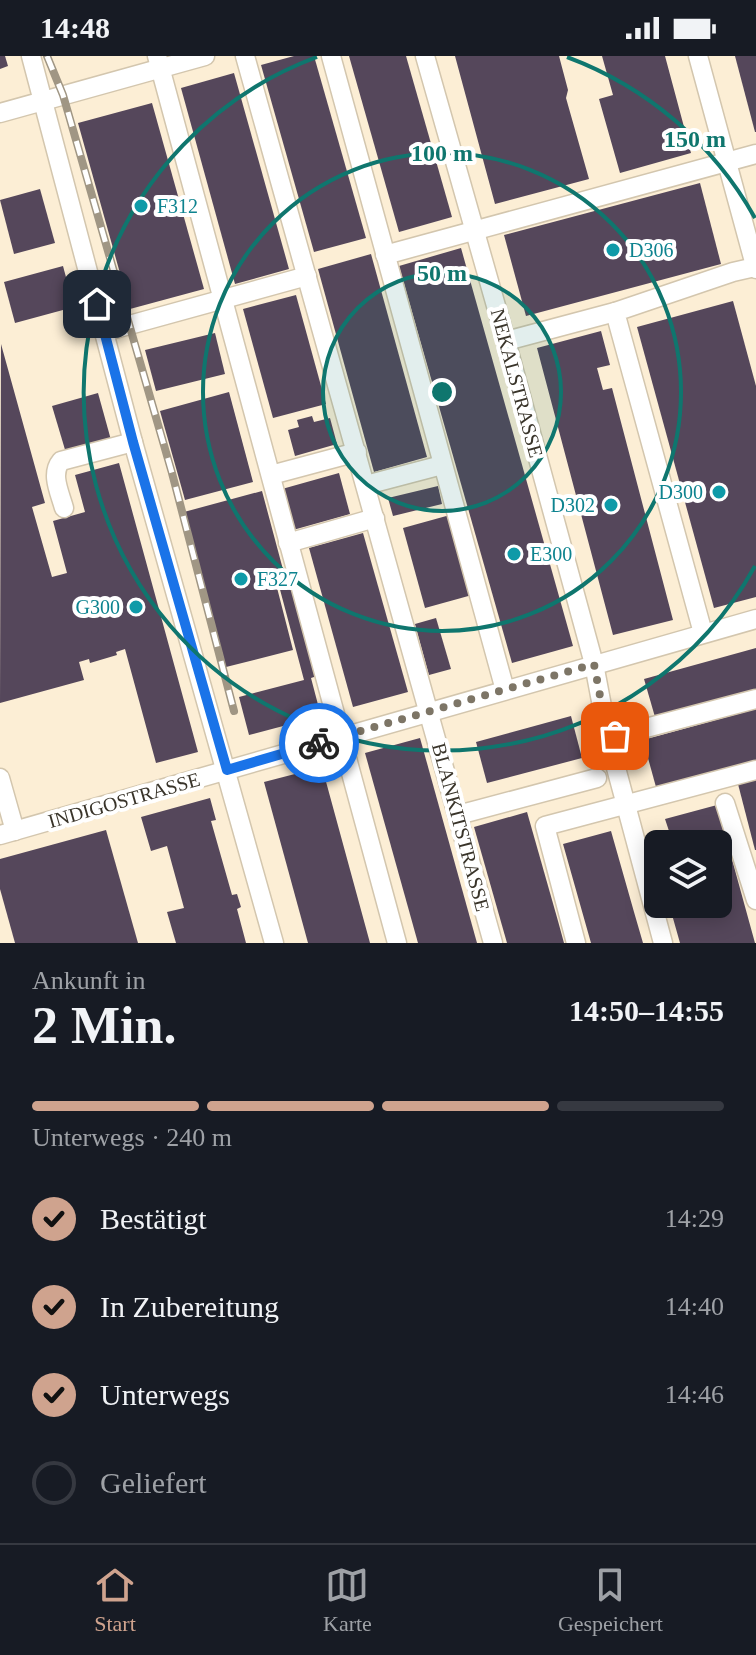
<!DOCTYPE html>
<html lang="de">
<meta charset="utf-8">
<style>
body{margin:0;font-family:Georgia,serif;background:#242831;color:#f1f3f6;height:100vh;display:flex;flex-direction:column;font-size:30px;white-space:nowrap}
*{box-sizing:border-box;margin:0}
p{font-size:26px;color:#9ea1a6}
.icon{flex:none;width:44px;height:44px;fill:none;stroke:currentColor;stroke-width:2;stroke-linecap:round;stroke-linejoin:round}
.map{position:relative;height:887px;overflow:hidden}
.panel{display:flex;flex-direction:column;background:#171b24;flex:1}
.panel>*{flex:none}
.fabs{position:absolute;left:644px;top:774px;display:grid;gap:16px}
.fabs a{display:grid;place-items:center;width:88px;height:88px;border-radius:12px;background:#171b24;box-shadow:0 4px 20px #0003;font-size:40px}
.pin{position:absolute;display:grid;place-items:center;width:68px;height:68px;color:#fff;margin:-34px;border-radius:16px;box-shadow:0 4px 12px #0006}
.courier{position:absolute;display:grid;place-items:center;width:80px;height:80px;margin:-40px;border:6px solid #1a73e8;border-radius:50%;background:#fff;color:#222;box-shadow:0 2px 10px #0007}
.head em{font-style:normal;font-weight:700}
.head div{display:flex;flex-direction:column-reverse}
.head{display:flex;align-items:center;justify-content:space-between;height:136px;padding:0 32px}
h1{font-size:52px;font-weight:700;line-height:60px}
.bar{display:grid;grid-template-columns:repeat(4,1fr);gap:12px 8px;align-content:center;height:96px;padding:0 32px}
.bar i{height:10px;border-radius:6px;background:#363941}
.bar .active{background:#cfa38e}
.bar p{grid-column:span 4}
ol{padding:0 32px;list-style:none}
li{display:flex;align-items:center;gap:24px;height:88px}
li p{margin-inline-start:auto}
li .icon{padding:8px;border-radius:50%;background:#cfa38e;color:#111;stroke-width:4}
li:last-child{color:#9ea1a6}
li i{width:44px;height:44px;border:4px solid #363941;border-radius:50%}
.status{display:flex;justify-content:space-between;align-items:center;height:56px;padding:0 40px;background:#171b24;direction:ltr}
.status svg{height:22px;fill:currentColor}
.dock{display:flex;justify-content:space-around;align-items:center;height:112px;border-top:2px solid #363941;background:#171b24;font-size:22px;color:#9ea1a6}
.dock a{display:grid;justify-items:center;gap:4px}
.dock .active{color:#cfa38e}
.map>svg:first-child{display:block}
.building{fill:#55475b}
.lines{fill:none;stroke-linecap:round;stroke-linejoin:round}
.minor-casing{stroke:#d3c6ae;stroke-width:21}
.minor{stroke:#fff;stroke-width:18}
.rail-casing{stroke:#a09684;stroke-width:8}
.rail{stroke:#fff;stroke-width:5;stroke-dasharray:15;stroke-linecap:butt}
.done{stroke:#7d7566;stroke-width:8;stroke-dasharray:0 14.4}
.route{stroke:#1a73e8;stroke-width:10}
.ring{fill:none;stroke:#0f766e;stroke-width:4}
.culture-dot{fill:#0f9aa8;stroke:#fff;stroke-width:3}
.labels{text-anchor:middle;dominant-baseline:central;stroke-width:8;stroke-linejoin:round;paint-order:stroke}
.culture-label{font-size:20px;fill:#0d838f;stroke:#fff;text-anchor:start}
.street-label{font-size:20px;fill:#39342a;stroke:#fff}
.centre{fill:#0f766e;stroke:#fff;stroke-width:4}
.ring-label{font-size:24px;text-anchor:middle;font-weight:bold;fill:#0f766e;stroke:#fff;stroke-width:8;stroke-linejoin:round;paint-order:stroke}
</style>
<div class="status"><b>14:48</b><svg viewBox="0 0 49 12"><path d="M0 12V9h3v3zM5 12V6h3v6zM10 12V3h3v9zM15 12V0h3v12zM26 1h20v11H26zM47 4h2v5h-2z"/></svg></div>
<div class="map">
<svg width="756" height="887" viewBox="0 0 756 887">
<rect width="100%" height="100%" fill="#fceed5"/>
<g class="building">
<polygon points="0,0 5,0 8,10 0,13"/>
<polygon points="294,0 314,0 366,182 314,196 261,9"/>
<polygon points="349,0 406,0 452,161 399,176"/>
<polygon points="455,0 559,0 568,34 566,42 589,123 495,148"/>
<polygon points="602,0 665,0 691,97 620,117 599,43 613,39"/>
<polygon points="735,0 756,0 756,76 755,76"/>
<polygon points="234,17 289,213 235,228 181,32"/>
<polygon points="152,47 204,233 130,253 78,67"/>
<polygon points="700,127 721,208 526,260 504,179"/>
<polygon points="40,133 55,187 14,198 0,144"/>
<polygon points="461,192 573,590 512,607 399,210"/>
<polygon points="371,198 427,401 374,416 318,213"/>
<polygon points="63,210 74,251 15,267 4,226"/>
<polygon points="296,239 326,348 273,362 243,253"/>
<polygon points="733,245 756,330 756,541 714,552 637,271"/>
<polygon points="601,275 610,309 597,312 603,334 612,332 673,564 613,579 537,292"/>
<polygon points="215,277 225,318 156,335 145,294"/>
<polygon points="1,288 45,447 32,451 52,521 67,517 53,465 85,456 75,419 119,407 198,696 156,707 125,593 116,596 117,599 90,607 89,603 79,606 84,624 0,647"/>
<polygon points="229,336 253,426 185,444 160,355"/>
<polygon points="98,337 111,384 66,397 52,350"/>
<polygon points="312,360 314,366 330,362 337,388 295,400 288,374 299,371 297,364"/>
<polygon points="339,417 350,458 293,474 282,433"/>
<polygon points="438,430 442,448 393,460 388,442"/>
<polygon points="262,435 285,521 275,524 293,594 226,611 184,456"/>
<polygon points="450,459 472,539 425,552 403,472"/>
<polygon points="363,477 408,636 353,651 309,492"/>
<polygon points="296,520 323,618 311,622 321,660 249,679 239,641 304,624 278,526"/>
<polygon points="436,562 451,613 429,619 415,568"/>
<polygon points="756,592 756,633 655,661 644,623"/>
<polygon points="756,653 756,704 656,731 643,684"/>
<polygon points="571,660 582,702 487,727 476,686"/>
<polygon points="420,682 477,887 418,887 365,697"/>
<polygon points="322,711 370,887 308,887 264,726"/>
<polygon points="756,723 756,794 755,794 738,728"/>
<polygon points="210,742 216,764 211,765 232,839 237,838 241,851 237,853 246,887 176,887 167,856 184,852 167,790 151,795 141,761"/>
<polygon points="717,749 755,887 680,887 669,848 718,848 718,788 658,788 657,804 650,780 669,775 665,763"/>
<polygon points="527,756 558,865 564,887 507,887 474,771"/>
<polygon points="106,774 138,887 15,887 0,833 0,803"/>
<polygon points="611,775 634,856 643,887 591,887 563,788"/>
</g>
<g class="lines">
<g class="minor-casing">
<g id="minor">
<polyline points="31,0 133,386 274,887"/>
<polyline points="157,0 397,887"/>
<polyline points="245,0 493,887"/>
<polyline points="331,0 505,634"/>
<polyline points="425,0 506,285 594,608 608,682 663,887"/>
<polyline points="698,0 756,213"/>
<polyline points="0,57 205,0"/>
<polyline points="385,199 756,98"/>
<polyline points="104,276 307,220"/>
<polyline points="506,285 615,256"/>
<polyline points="271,419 357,396"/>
<polyline points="366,429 442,409"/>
<path d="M64,452C60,437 50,418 61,405L133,386"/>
<polyline points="288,487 375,462"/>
<polyline points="703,577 615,256 733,216 755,211"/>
<polyline points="608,682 756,643"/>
<polyline points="0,722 15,775"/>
<polyline points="725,747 756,844"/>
<polyline points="458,759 597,722"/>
<polyline points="0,779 756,563"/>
<polyline points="576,887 545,770 756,714"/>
</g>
</g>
<use href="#minor" class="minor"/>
<g class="rail-casing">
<polyline id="rail" points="47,0 63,39 172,417 234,655"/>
</g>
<use href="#rail" class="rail"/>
</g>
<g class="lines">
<polyline class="done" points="319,687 594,608 608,682 615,680"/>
<polyline class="route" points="97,248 133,386 227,714 319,687"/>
</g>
<circle cx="442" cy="336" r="119" fill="#0f766e" fill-opacity=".12"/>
<g class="ring">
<circle cx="442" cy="336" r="119"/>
<circle cx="442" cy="336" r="239"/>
<path d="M755 510A358 358 0 1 1 317 1M567 1A358 358 0 0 1 755 162"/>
</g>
<g class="culture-dot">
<circle cx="141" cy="150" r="8"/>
<circle cx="613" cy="194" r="8"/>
<circle cx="719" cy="436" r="8"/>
<circle cx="611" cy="449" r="8"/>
<circle cx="514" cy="498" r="8"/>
<circle cx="241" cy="523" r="8"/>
<circle cx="136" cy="551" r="8"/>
</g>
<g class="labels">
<g class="culture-label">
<text x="157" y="150">F312</text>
<text x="629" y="194">D306</text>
<text x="703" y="436" text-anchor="end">D300</text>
<text x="595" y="449" text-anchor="end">D302</text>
<text x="530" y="498">E300</text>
<text x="257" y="523">F327</text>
<text x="120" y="551" text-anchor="end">G300</text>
</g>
<g class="street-label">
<text transform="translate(517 327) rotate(75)">NEKALSTRASSE</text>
<text transform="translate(124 744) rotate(-16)">INDIGOSTRASSE</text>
<text transform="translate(461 771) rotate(75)">BLANKITSTRASSE</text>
</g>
</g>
<circle cx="442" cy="336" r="12" class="centre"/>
<g class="ring-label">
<text x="695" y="91">150 m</text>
<text x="442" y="105">100 m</text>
<text x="442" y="225">50 m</text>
</g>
</svg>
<div class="fabs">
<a><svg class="icon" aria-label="layers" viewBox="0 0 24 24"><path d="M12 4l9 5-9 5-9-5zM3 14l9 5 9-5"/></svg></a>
</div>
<div class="pin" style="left:615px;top:680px;background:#ea580c"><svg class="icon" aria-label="bag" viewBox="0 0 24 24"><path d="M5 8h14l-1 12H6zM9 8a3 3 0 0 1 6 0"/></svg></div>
<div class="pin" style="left:97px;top:248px;background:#1f2937"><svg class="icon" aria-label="home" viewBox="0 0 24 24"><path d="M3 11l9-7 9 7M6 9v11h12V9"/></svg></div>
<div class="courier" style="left:319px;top:687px"><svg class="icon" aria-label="bike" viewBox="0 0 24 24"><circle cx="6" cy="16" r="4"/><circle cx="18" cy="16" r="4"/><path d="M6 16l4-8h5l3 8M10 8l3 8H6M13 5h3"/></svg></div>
</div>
<section class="panel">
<div class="head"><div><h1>2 Min.</h1><p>Ankunft in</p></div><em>14:50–14:55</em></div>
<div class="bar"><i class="active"></i><i class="active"></i><i class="active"></i><i></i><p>Unterwegs · 240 m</p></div>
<ol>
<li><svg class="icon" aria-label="check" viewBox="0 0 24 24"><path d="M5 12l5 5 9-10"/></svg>Bestätigt<p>14:29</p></li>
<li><svg class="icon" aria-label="check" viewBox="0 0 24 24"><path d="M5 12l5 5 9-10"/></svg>In Zubereitung<p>14:40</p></li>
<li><svg class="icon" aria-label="check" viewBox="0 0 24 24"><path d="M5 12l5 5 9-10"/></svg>Unterwegs<p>14:46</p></li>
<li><i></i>Geliefert</li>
</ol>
</section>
<nav class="dock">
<a class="active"><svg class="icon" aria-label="home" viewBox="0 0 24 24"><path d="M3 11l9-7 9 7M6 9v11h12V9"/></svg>Start</a>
<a><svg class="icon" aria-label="map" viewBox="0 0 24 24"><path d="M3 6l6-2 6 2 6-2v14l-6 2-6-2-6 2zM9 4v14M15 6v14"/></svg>Karte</a>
<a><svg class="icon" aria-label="saved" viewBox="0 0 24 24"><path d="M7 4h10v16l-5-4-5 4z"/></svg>Gespeichert</a>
</nav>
